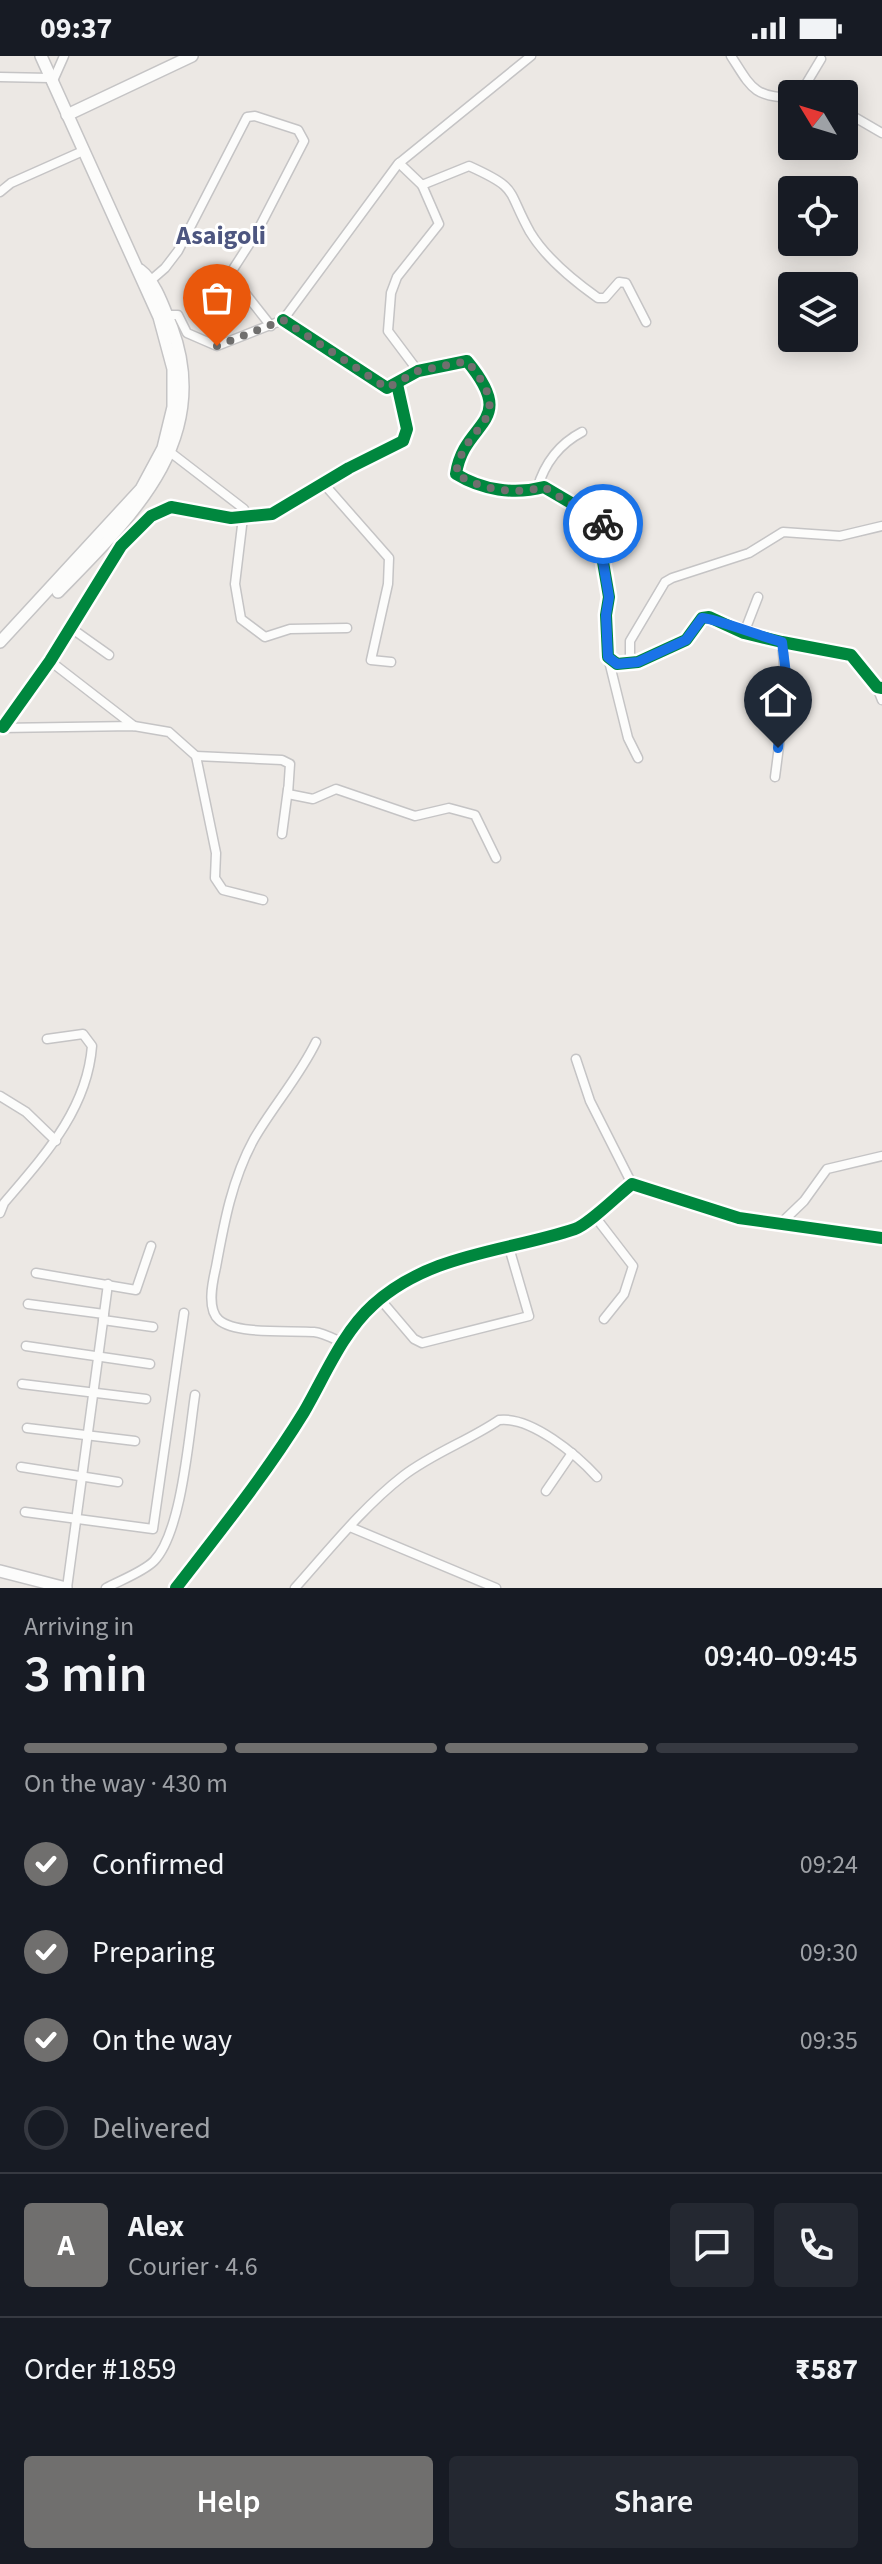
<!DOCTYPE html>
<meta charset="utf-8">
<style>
body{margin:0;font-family:"Source Sans 3",sans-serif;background:#242831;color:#f1f3f6;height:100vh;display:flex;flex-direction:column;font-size:30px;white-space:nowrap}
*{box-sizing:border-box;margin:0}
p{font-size:26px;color:#9ea1a6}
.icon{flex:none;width:44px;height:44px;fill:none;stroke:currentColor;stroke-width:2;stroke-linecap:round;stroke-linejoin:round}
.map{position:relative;height:1532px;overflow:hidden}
.side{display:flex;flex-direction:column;background:#171b24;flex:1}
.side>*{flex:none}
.needle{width:52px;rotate:308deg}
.controls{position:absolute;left:778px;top:24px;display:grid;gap:16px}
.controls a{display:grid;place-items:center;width:80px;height:80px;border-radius:8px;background:#171b24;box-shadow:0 4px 20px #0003;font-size:40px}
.pin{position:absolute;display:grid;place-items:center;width:68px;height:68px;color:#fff;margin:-82px -34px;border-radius:50% 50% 50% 0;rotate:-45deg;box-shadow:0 0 8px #0007}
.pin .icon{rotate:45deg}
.courier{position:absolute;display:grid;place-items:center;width:80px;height:80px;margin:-40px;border:6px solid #1a73e8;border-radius:50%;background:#fff;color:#222;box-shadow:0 2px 10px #0007}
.head em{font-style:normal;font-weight:600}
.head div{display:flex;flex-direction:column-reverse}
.head{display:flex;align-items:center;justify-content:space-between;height:136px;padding:0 24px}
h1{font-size:52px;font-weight:600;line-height:60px}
.bar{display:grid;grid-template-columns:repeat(4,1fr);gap:12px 8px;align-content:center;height:96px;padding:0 24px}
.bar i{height:10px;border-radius:6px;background:#363941}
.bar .on{background:#706f6e}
.bar p{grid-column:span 4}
.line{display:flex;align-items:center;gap:20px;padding:0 24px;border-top:2px solid #363941}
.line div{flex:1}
.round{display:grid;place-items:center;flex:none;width:84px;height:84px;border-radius:8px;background:#242831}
ol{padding:0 24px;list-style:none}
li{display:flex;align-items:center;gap:24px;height:88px}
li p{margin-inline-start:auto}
li .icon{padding:8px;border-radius:50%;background:#706f6e;color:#fff;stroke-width:4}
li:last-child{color:#9ea1a6}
li i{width:44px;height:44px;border:4px solid #363941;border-radius:50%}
.primary-button{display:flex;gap:16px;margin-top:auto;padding:16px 24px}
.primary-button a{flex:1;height:92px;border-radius:8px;background:#706f6e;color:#fff;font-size:32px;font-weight:600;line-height:92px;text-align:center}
.primary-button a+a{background:#242831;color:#f1f3f6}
.status{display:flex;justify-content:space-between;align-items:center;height:56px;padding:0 40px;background:#171b24;direction:ltr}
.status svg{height:22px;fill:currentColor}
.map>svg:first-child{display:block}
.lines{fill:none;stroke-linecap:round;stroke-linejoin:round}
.street-casing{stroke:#c5c4c5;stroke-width:11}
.secondary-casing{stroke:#c5c4c5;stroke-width:14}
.street{stroke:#fcfcfb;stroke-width:8}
.secondary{stroke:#fcfcfb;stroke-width:11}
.cycleway-casing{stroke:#fff;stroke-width:17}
.cycleway{stroke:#00873e;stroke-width:12}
.done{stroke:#706f6e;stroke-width:8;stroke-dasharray:0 14.4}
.route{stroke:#1a73e8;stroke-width:10}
.labels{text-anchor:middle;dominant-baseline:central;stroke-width:6;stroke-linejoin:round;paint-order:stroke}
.quarter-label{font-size:26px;font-weight:bold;fill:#4d5680;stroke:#fff}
</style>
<div class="status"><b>09:37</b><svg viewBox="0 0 49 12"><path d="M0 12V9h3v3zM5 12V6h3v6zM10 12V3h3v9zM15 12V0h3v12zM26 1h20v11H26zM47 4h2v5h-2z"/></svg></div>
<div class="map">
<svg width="882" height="1532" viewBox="0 0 882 1532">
<rect width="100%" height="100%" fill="#ece8e4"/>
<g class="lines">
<g class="street-casing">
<g id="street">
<path d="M731,0C751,31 753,41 792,42"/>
<polyline points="0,21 50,22"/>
<polyline points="52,27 64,0"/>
<polyline points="800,38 821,3"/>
<polyline points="844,55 882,77"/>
<path d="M399,107L422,129L469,110C520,133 506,133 530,176C545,201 574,225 598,242H605L619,226L626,227L646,266"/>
<polyline points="0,136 11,127 83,95"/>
<polyline points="150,225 165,212 178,195 247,61 255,60 298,74 304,85 257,176 230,218 271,270"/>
<polyline points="165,259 178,259 187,277 217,290 283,264 398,108 531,0"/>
<path d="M283,264L387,332L418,315L467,305C520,369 464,363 456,418C482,434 514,439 544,431L600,464L609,474L602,500L609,541L606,559L608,601L617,608L638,606L686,584L702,562L709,561L744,577L782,586L851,599L877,631L882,632"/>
<polyline points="418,315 388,275 391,237 397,221 439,168 422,129"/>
<polyline points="170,396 244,453 235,528 241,563 265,581 290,573 347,572"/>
<polyline points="324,428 389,502 388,528 371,604 391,606"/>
<path d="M537,433C544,409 559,388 582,376"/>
<polyline points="71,572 109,599"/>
<polyline points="744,577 758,541"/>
<polyline points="608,601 628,682 638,702"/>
<polyline points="50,605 134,670"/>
<polyline points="630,609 630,585 665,526 672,522 749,497 783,476 840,480 882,470"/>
<polyline points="877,631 882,644"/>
<polyline points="3,671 50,605 121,490 151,460 171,451 231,462 272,458 349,412 403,385 407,373 397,328"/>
<polyline points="0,672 134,670 169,676 196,700 216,797 215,822 223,834 263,844"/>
<polyline points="196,700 282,704 290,708 288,738 313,743 336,733 415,760 449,752 475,759 496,802"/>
<polyline points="775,721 786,636 782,586"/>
<polyline points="282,778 288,733"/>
<path d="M316,986C299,1021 273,1050 254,1083C232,1123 224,1167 216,1211C213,1224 206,1253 219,1264C236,1279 292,1274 314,1276C324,1277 334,1283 343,1287"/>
<polyline points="576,1003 590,1045 632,1128"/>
<polyline points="0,1040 26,1056 56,1085"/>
<path d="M0,1157L4,1147C44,1100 87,1054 92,990L83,978L47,983"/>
<polyline points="593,1158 633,1210 624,1238 604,1263"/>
<polyline points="778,1170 804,1145 827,1113 882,1100"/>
<polyline points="36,1217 136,1234 151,1190"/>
<polyline points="380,1243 414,1283 422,1287 529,1260 508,1188"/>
<polyline points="28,1248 104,1258"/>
<polyline points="103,1264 153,1271"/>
<polyline points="26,1290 150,1308"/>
<polyline points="22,1328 146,1343"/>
<polyline points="27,1372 135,1385"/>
<polyline points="21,1411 118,1426"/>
<polyline points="546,1435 572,1397"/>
<polyline points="25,1456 153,1473 184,1257"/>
<polyline points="350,1471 496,1532"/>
<polyline points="67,1532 108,1228"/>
<path d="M106,1532C121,1524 143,1516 154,1505C182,1476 189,1378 195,1339"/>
<path d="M176,1532C220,1475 266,1418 304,1356C325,1320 342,1277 373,1249C430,1197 506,1196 575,1173C589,1168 618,1139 632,1128L739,1162L882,1182"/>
<path d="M295,1532C329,1494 363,1451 403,1420C433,1397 468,1385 499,1364C531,1360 577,1399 597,1421"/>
</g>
</g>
<g class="secondary-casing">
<g id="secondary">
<polyline points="67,59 192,0"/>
<path d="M58,536C129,463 214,385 172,272C164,253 156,226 140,214"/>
<polyline points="0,586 141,433 163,392 173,351 173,313 159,261 41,0"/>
<polyline points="0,1515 66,1532"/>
</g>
</g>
<use href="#street" class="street"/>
<use href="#secondary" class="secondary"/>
<g class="cycleway-casing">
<g id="cycleway">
<path d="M283,264L387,332L418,315L467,305C520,369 464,363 456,418C482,434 514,439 544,431L600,464L609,474L602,500L609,541L606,559L608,601L617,608L638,606L686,584L702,562L709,561L744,577L782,586L851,599L877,631L882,632"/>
<polyline points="3,671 50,605 121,490 151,460 171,451 231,462 272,458 349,412 403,385 407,373 397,328"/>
<path d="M176,1532C220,1475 266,1418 304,1356C325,1320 342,1277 373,1249C430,1197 506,1196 575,1173C589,1168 618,1139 632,1128L739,1162L882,1182"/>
</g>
</g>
<use href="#cycleway" class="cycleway"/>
</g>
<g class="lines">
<path class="done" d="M217,290L283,264L387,332L418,315L467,305C520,369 464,363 456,418C482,434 514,439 544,431L603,468"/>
<path class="route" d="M603,468L609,474L602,500L609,541L606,559L608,601L617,608L638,606L686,584L702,562C711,561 766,582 782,586L786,618L778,692"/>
</g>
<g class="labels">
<g class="quarter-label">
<text x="221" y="179">Asaigoli</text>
</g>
</g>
</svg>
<div class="controls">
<a><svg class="needle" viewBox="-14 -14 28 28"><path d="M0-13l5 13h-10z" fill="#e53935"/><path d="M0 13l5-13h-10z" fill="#9ea1a6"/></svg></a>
<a><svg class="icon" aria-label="locate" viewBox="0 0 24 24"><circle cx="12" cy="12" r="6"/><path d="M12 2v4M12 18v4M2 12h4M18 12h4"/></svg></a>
<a><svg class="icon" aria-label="layers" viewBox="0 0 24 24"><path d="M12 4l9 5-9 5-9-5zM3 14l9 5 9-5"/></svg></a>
</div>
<div class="pin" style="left:217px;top:290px;background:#ea580c"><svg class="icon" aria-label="bag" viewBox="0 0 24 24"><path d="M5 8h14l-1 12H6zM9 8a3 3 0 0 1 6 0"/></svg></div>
<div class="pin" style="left:778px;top:692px;background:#1f2937"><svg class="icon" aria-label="home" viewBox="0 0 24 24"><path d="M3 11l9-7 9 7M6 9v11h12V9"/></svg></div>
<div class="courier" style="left:603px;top:468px"><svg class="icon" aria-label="bike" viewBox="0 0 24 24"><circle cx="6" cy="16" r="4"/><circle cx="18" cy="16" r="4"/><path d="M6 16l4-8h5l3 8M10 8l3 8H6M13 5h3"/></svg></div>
</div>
<section class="side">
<div class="head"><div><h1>3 min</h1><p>Arriving in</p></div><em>09:40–09:45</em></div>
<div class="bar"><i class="on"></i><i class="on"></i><i class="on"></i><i></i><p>On the way · 430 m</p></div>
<ol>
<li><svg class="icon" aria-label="check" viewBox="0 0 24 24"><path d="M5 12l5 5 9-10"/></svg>Confirmed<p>09:24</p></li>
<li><svg class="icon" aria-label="check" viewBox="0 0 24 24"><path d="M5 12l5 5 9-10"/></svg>Preparing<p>09:30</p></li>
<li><svg class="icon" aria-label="check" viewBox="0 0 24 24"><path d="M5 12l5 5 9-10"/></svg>On the way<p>09:35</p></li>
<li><i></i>Delivered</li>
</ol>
<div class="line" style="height:144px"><b class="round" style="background:#706f6e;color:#fff">A</b><div><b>Alex</b><p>Courier · 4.6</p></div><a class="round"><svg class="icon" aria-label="chat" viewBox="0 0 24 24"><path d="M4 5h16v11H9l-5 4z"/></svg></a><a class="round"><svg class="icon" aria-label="phone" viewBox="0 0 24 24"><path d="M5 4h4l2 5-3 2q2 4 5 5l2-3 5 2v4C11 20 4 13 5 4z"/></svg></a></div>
<div class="line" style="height:104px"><div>Order #1859</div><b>₹587</b></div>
<div class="primary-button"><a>Help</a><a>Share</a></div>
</section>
